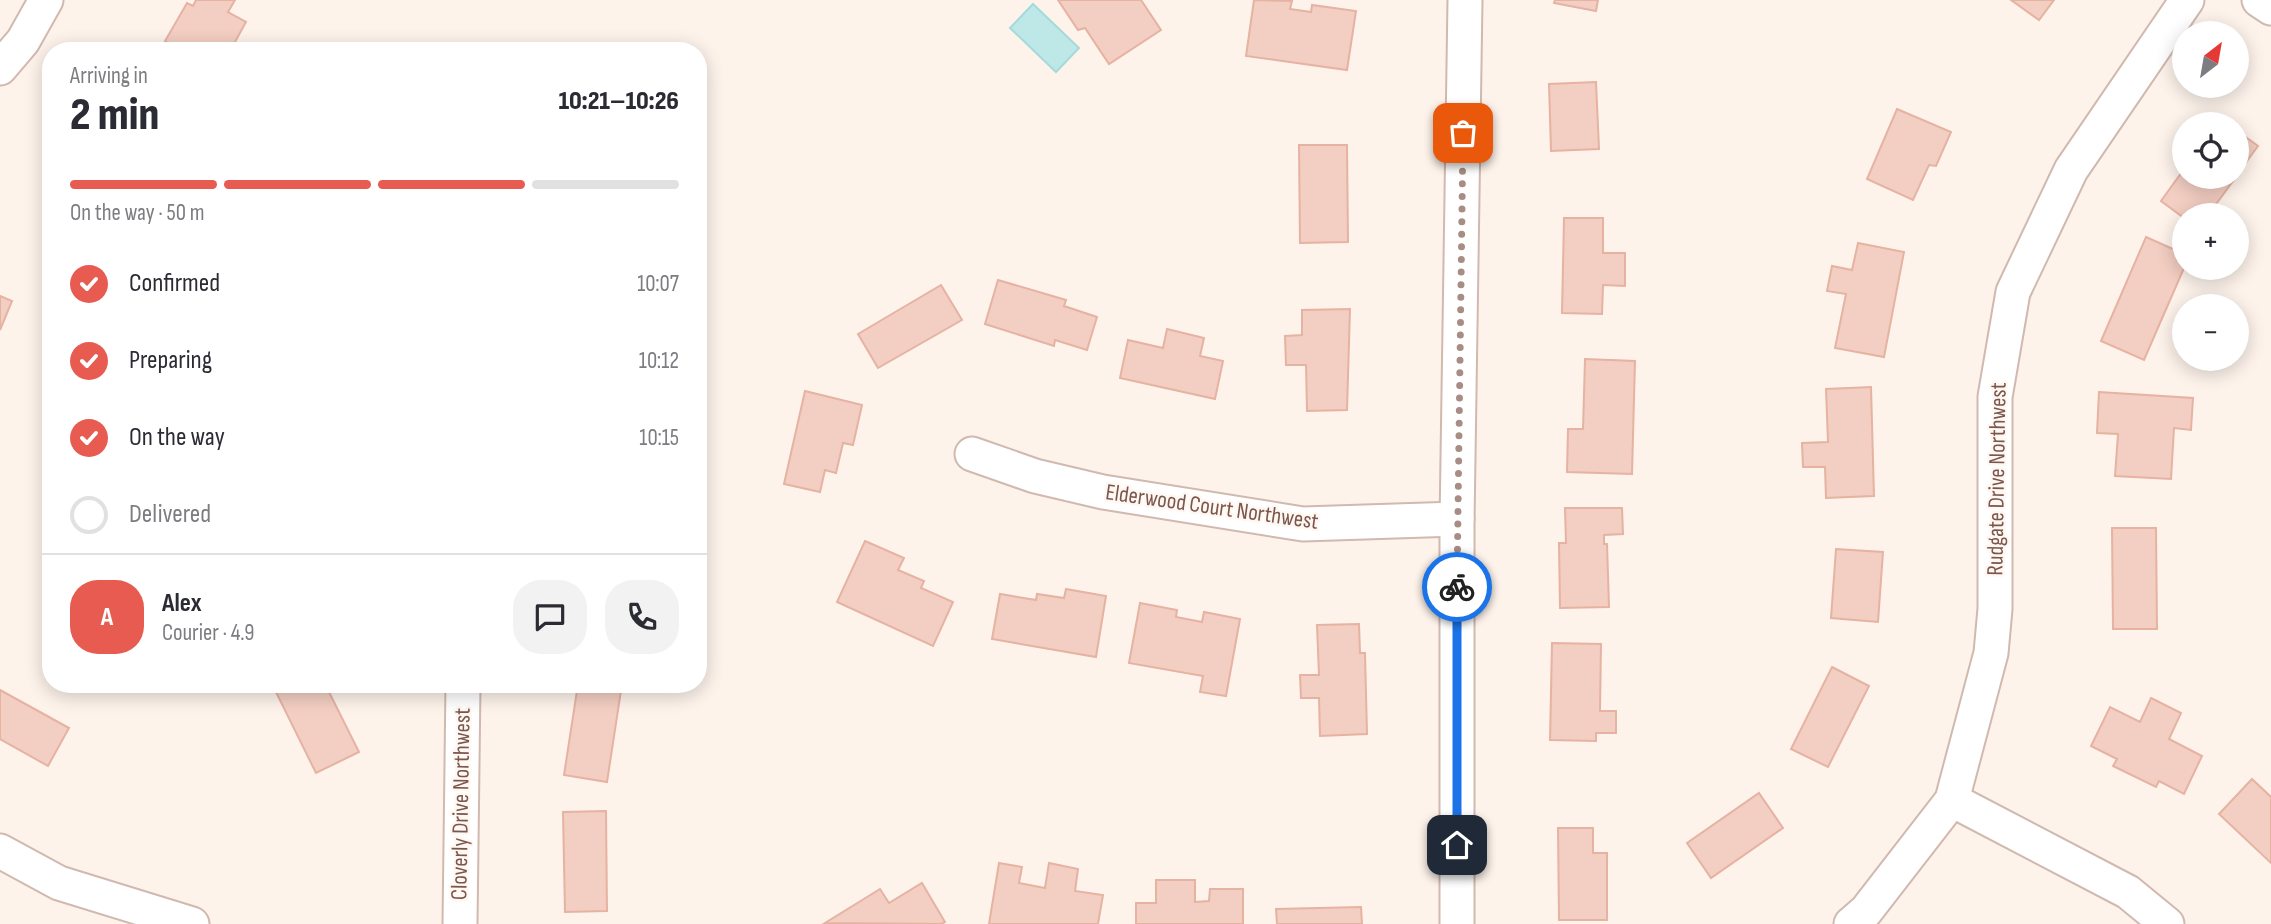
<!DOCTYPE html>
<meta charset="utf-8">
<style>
body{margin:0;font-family:"Sofia Sans Condensed",sans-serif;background:#f2f2f3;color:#2b2b33;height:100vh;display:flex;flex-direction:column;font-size:26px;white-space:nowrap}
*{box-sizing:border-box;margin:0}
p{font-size:23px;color:#7c7c81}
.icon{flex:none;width:38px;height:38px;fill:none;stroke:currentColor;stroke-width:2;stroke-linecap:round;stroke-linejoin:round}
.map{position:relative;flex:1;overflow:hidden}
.side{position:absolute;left:42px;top:42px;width:665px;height:651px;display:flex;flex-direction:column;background:#fff;border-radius:28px;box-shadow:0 4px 18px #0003}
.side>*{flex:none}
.needle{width:46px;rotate:31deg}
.fabs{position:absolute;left:2172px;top:21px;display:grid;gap:14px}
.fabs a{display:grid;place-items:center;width:77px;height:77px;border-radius:50%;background:#fff;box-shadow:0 4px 18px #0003;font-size:35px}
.pin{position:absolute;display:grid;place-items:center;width:60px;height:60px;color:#fff;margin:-30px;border-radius:14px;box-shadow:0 4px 10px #0006}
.courier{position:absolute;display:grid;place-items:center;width:70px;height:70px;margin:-35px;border:5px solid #1a73e8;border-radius:50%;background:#fff;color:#222;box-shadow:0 2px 9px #0007}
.headline em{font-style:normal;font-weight:800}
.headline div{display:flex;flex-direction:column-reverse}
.headline{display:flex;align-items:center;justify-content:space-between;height:119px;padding:0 28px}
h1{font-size:46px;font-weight:800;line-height:52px}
.bar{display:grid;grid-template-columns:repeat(4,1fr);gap:10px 7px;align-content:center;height:84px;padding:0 28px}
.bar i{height:9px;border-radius:5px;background:#e1e1e2}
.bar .selected{background:#e75b50}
.bar p{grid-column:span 4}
.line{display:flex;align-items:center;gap:18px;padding:0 28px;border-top:2px solid #e1e1e2}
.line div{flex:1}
.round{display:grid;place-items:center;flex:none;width:74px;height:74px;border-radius:28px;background:#f2f2f3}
ol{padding:0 28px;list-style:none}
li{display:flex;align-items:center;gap:21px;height:77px}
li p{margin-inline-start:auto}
li .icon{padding:7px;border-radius:50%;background:#e75b50;color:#fff;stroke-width:4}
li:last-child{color:#7c7c81}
li i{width:38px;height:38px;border:4px solid #e1e1e2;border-radius:50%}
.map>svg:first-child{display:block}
.water{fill:#bee8e7;stroke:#a4dada;stroke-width:2}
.building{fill:#f3cec2;stroke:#e6b2a2;stroke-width:2}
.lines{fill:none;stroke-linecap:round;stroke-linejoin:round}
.street-casing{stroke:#d1b9af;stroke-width:37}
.street{stroke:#fff;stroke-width:33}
.done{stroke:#a88d84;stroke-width:7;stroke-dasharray:0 12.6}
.route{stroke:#1a73e8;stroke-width:9}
.labels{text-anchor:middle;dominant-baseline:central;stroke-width:5;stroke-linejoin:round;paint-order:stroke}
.street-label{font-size:23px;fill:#7a564d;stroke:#fff8f2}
</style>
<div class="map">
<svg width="2271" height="924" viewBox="0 0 2271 924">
<rect width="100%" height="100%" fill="#fdf3eb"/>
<polygon class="water" points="1033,4 1079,48 1056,72 1010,28"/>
<g class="building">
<polygon points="196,0 235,0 228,12 246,22 230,51 183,51 165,41 187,3 193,6"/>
<polygon points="1058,0 1141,0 1161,30 1109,64 1085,28 1078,30"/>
<polygon points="1254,0 1292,1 1290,9 1311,12 1312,5 1356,11 1347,70 1246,56"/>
<polygon points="1555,0 1598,0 1596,11 1554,3"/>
<polygon points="2011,0 2054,0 2039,20"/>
<polygon points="1596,82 1599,149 1551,151 1549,84"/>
<polygon points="1897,109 1951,132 1936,166 1929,165 1913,200 1867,179"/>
<polygon points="2236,130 2258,146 2236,176"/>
<polygon points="1299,145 1347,145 1348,242 1300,243"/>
<polygon points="2184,169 2184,177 2236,177 2208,215 2184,215 2184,218 2161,201"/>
<polygon points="1564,218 1603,218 1603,253 1625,253 1625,286 1603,285 1602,314 1562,313"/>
<polygon points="2146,237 2184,254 2184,268 2144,360 2101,341"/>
<polygon points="1858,243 1904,252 1884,357 1835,348 1846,294 1827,291 1832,266 1852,270"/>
<polygon points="998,280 1066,300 1064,306 1097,317 1087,350 1055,340 1054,346 985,324"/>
<polygon points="941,285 962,320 878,368 858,334"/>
<polygon points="0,296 12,301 0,330"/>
<polygon points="1350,309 1347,410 1307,411 1306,365 1286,365 1285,336 1302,335 1302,310"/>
<polygon points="1167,329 1204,338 1200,356 1223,361 1215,399 1120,378 1128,340 1163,348"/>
<polygon points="1585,359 1635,361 1632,474 1567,472 1568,429 1583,429"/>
<polygon points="1871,387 1874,496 1826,498 1825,467 1803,467 1802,443 1828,442 1826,389"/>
<polygon points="805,391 862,405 853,445 843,443 836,473 825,470 820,492 784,484"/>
<polygon points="2099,392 2193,398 2191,430 2174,428 2171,479 2115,476 2118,434 2097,433"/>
<polygon points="1565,508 1622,508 1623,534 1604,535 1604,544 1607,544 1609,607 1560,608 1559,543 1566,543"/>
<polygon points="2112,528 2156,528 2157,629 2113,629"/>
<polygon points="865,541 904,558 898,570 924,581 921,588 953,602 933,646 837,602"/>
<polygon points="1836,549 1883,552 1878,622 1831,618"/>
<polygon points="1066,589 1106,596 1096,657 992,639 1000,594 1036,600 1037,594 1064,598"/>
<polygon points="1140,603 1177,610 1176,617 1202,622 1204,612 1240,619 1226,696 1200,692 1203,676 1129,663"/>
<polygon points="1359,624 1360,653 1365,653 1367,734 1320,736 1319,698 1301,698 1300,675 1319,675 1317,625"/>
<polygon points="1552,643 1601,644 1600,711 1616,711 1616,733 1596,733 1596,741 1550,740"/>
<polygon points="1832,667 1869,686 1828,767 1791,749"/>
<polygon points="272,684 325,684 359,752 316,773"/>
<polygon points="578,684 622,684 607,782 564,775"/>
<polygon points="0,690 69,728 48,766 0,739"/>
<polygon points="2151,698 2181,713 2169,739 2202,756 2184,794 2159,781 2156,787 2113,766 2117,759 2091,746 2110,707 2140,722"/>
<polygon points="2252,779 2271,797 2271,863 2219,814"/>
<polygon points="1759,793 1783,828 1711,878 1687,843"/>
<polygon points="606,811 607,911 565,912 563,812"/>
<polygon points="1558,828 1593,828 1593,853 1607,853 1607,920 1559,920"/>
<polygon points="999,863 1022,867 1019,883 1045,888 1049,863 1078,869 1075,891 1103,895 1098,924 989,924"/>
<polygon points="1156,880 1195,880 1195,902 1209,901 1210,889 1243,889 1243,924 1136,924 1136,903 1156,903"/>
<polygon points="922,883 945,922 941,924 825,923 880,889 889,903"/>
<polygon points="1361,907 1362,924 1277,924 1276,909"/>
</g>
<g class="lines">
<g class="street-casing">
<g id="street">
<polyline points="2259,0 2271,8"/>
<polyline points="0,68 23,41 46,0"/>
<polyline points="972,454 1035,476 1103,492 1303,524 1457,519"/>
<polyline points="1952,800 2128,892 2167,924"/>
<polyline points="0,851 59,883 192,924"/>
<polyline points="460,924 463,684"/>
<polyline points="1457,924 1457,523 1465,0"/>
<polyline points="1851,924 1866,911 1952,800 1991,653 1995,609 1995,397 2013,292 2071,170 2187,0"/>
</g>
</g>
<use href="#street" class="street"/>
</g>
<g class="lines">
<polyline class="done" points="1457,587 1463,133"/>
<polyline class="route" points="1457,845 1457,587"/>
</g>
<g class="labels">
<g class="street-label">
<text transform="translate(1997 479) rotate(-89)">Rudgate Drive Northwest</text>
<text transform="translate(1212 507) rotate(8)">Elderwood Court Northwest</text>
<text transform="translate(461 804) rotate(-89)">Cloverly Drive Northwest</text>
</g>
</g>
</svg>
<div class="fabs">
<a><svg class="needle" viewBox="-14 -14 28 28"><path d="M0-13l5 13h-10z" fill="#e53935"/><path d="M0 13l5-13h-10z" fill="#7c7c81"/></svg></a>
<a><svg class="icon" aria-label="locate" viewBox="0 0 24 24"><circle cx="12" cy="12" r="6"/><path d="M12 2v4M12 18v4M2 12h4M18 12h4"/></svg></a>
<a>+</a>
<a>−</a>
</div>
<div class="pin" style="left:1463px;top:133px;background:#ea580c"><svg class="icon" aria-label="bag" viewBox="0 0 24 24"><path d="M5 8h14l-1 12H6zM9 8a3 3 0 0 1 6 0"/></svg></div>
<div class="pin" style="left:1457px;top:845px;background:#1f2937"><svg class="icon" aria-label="home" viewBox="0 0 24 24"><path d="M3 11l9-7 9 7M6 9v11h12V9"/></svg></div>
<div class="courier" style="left:1457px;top:587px"><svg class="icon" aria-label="bike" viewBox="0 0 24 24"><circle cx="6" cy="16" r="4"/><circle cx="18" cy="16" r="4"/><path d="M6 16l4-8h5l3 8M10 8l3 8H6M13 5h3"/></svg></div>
<section class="side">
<div class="headline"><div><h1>2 min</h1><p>Arriving in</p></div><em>10:21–10:26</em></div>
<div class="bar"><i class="selected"></i><i class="selected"></i><i class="selected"></i><i></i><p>On the way · 50 m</p></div>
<ol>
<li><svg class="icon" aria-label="check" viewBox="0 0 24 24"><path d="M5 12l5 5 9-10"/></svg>Confirmed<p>10:07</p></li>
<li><svg class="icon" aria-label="check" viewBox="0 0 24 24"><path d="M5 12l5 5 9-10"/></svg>Preparing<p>10:12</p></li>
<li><svg class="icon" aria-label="check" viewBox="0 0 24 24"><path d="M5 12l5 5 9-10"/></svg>On the way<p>10:15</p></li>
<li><i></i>Delivered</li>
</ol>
<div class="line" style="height:126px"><b class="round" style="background:#e75b50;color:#fff">A</b><div><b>Alex</b><p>Courier · 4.9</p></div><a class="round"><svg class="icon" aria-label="chat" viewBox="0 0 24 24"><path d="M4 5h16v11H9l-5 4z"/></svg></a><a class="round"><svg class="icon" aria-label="phone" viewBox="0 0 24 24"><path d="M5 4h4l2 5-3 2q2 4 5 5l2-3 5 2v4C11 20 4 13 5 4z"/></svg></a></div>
</section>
</div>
